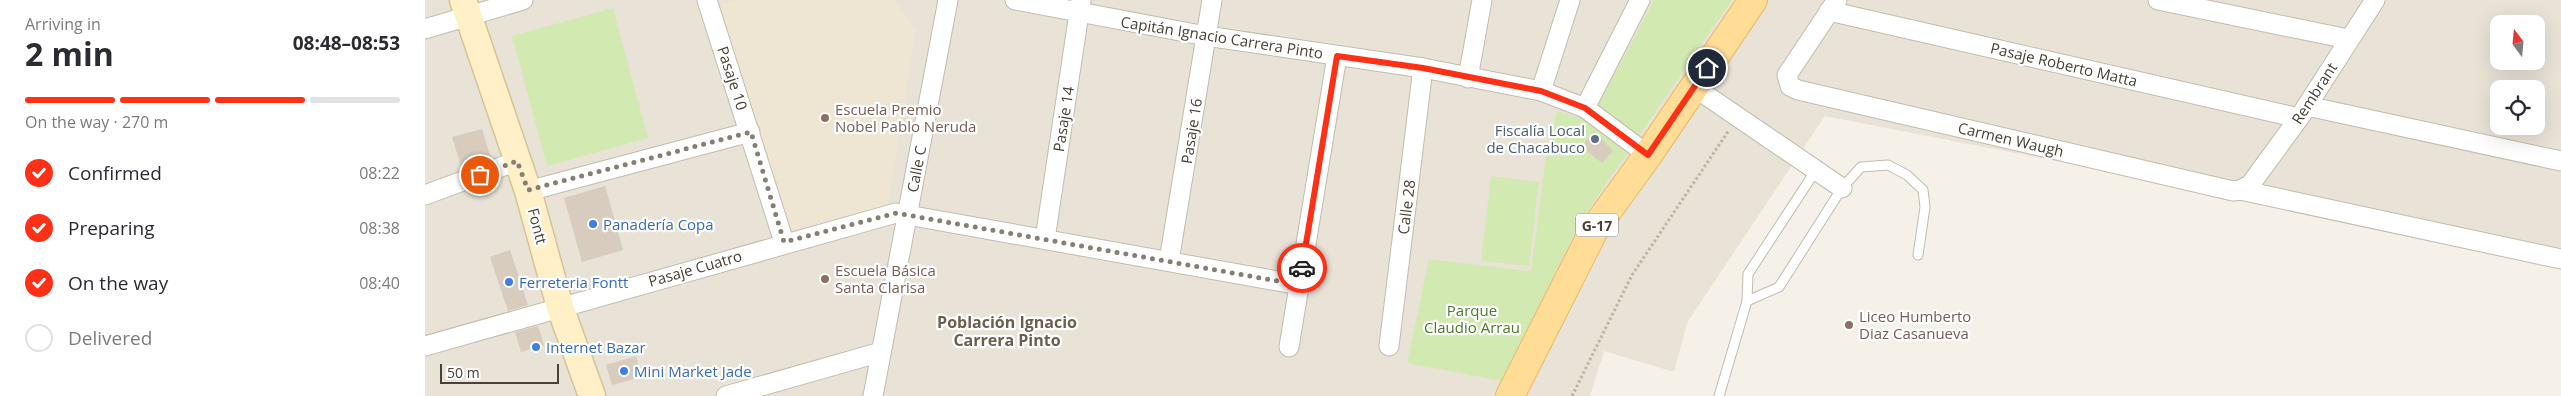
<!DOCTYPE html>
<meta charset="utf-8">
<style>
body{margin:0;font-family:"Open Sans",sans-serif;background:#f7f7f7;color:#2b2b33;height:100vh;display:flex;flex-direction:column;font-size:19px;white-space:nowrap}
*{box-sizing:border-box;margin:0}
p{font-size:16px;color:#7c7c81}
.icon{flex:none;width:28px;height:28px;fill:none;stroke:currentColor;stroke-width:2;stroke-linecap:round;stroke-linejoin:round}
.map{position:relative;flex:1;overflow:hidden}
.sheet{display:flex;flex-direction:column;background:#fff;width:425px}
.sheet>*{flex:none}
.needle{width:32px;rotate:344deg}
.buttons{position:absolute;left:2065px;top:15px;display:grid;gap:10px}
.buttons a{display:grid;place-items:center;width:55px;height:55px;border-radius:10px;background:#fff;box-shadow:0 5px 20px #0002;font-size:25px}
.scale{position:absolute;left:15px;bottom:12px;width:119px;box-sizing:border-box;padding-left:5px;border:2px solid #494137;border-top:0;font-size:14px;line-height:18px;white-space:nowrap;color:#494137;-webkit-text-stroke:4px #fff;paint-order:stroke}
.pin{position:absolute;display:grid;place-items:center;width:42px;height:42px;color:#fff;margin:-21px;border:2px solid #fff;border-radius:50%;box-shadow:0 1px 5px #0007}
.courier{position:absolute;display:grid;place-items:center;width:50px;height:50px;margin:-25px;border:4px solid #fe3016;border-radius:50%;background:#fff;color:#222;box-shadow:0 1px 6px #0007}
.overview em{font-style:normal;font-weight:700}
.overview div{display:flex;flex-direction:column-reverse}
.overview{display:flex;align-items:center;justify-content:space-between;height:85px;padding:0 25px}
h1{font-size:32px;font-weight:700;line-height:38px}
.bar{display:grid;grid-template-columns:repeat(4,1fr);gap:8px 5px;align-content:center;height:60px;padding:0 25px}
.bar i{height:6px;border-radius:4px;background:#e1e1e2}
.bar .on{background:#fe3016}
.bar p{grid-column:span 4}
ol{padding:0 25px;list-style:none}
li{display:flex;align-items:center;gap:15px;height:55px}
li p{margin-inline-start:auto}
li .icon{padding:5px;border-radius:50%;background:#fe3016;color:#fff;stroke-width:4}
li:last-child{color:#7c7c81}
li i{width:28px;height:28px;border:2px solid #e1e1e2;border-radius:50%}
main{display:flex;flex:1;min-height:0}
.map>svg:first-child{display:block}
.residential{fill:#e9e2d7;fill-rule:evenodd}
.education{fill:#eee5d2}
.green{fill:#d2eab1}
.building{fill:#d7ccbe}
.lines{fill:none;stroke-linecap:round;stroke-linejoin:round}
.lane-casing{stroke:#c3bbae;stroke-width:11}
.street-casing{stroke:#c3bbae;stroke-width:21}
.secondary-casing{stroke:#d5c398;stroke-width:29}
.primary-casing{stroke:#e7ba65;stroke-width:30}
.path{stroke:#c3b39c;stroke-width:3;stroke-dasharray:2.5 2.5;stroke-linecap:butt}
.lane{stroke:#fff;stroke-width:9}
.street{stroke:#fff;stroke-width:19}
.secondary{stroke:#fff0c8;stroke-width:26}
.primary{stroke:#ffdd97;stroke-width:28}
.done{stroke:#857f75;stroke-width:5;stroke-dasharray:0 9}
.route{stroke:#fe3016;stroke-width:6}
.education-dot{fill:#8d6e63;stroke:#fff;stroke-width:2}
.service-dot{fill:#5c6f8a;stroke:#fff;stroke-width:2}
.shop-dot{fill:#3f7fe0;stroke:#fff;stroke-width:2}
.labels{text-anchor:middle;dominant-baseline:central;stroke-width:4.5;stroke-linejoin:round;paint-order:stroke}
.shield{fill:#fff;stroke:#807a73;stroke-width:1}
.shield-label{font-size:14px;font-weight:bold;fill:#494137}
.street-label{font-size:15px;fill:#494137;stroke:#fff}
.education-label{font-size:15px;fill:#785e54;stroke:#fff;text-anchor:start}
.service-label{font-size:15px;fill:#4e5e75;stroke:#fff;text-anchor:end}
.shop-label{font-size:15px;fill:#366cbe;stroke:#fff;text-anchor:start}
.park-label{font-size:15px;fill:#4b7c28;stroke:#fff}
.neighbourhood-label{font-size:16px;font-weight:bold;fill:#6c5e4e;stroke:#fff}
</style>
<main>
<section class="sheet">
<div class="overview"><div><h1>2 min</h1><p>Arriving in</p></div><em>08:48–08:53</em></div>
<div class="bar"><i class="on"></i><i class="on"></i><i class="on"></i><i></i><p>On the way · 270 m</p></div>
<ol>
<li><svg class="icon" aria-label="check" viewBox="0 0 24 24"><path d="M5 12l5 5 9-10"/></svg>Confirmed<p>08:22</p></li>
<li><svg class="icon" aria-label="check" viewBox="0 0 24 24"><path d="M5 12l5 5 9-10"/></svg>Preparing<p>08:38</p></li>
<li><svg class="icon" aria-label="check" viewBox="0 0 24 24"><path d="M5 12l5 5 9-10"/></svg>On the way<p>08:40</p></li>
<li><i></i>Delivered</li>
</ol>
</section>
<div class="map">
<svg width="2136" height="396" viewBox="0 0 2136 396">
<rect width="100%" height="100%" fill="#f5f1e9"/>
<path class="residential" d="M0,0H2136V268L1826,199L1400,116L1262,323L1249,372L1179,351L1165,396H0ZM2074,24H2111V61H2074ZM2074,89H2111V126H2074Z"/>
<polygon class="education" points="312,0 469,0 491,31 463,205 354,233 291,6"/>
<g class="green">
<polygon points="1229,0 1307,0 1155,222 1077,381 982,363 1004,259 1106,271 1121,156 1132,111 1165,121"/>
<polygon points="188,8 223,138 122,166 87,36"/>
<polygon points="1066,176 1114,182 1104,266 1056,261"/>
</g>
<g class="building">
<polygon points="57,129 66,159 37,169 27,137"/>
<polygon points="1169,131 1188,151 1177,163 1157,147"/>
<polygon points="180,186 198,250 157,262 139,198"/>
<polygon points="85,250 103,305 83,311 65,257"/>
<polygon points="113,326 119,345 96,352 90,332"/>
<polygon points="211,356 217,377 187,385 181,365"/>
</g>
<g class="lines">
<g class="lane-casing">
<g id="lane">
<polyline points="1322,301 1323,274 1391,170"/>
<polyline points="1294,396 1322,301 1354,287 1417,188 1436,167 1463,165 1482,175 1498,190 1500,207 1493,255"/>
</g>
</g>
<g class="street-casing">
<g id="street">
<polyline points="282,0 359,242"/>
<polyline points="590,0 781,36 998,68 1116,91 1160,108 1223,155"/>
<polyline points="1412,0 1362,75 1365,86 1373,90 1808,191 1815,190 1825,185 1874,118 1950,0"/>
<polyline points="1733,0 1923,39"/>
<polyline points="1404,11 1874,118"/>
<polyline points="0,29 98,0"/>
<polyline points="1043,78 1057,0"/>
<polyline points="1269,87 1417,188"/>
<polyline points="1116,91 1145,0"/>
<polyline points="1882,106 2136,161"/>
<polyline points="1160,108 1215,0"/>
<polyline points="1815,190 2136,259"/>
<polyline points="103,191 325,132"/>
<polyline points="0,195 92,161"/>
<polyline points="620,239 656,0"/>
<polyline points="744,261 787,0"/>
<polyline points="0,346 471,213 875,285"/>
<polyline points="964,346 998,68"/>
<polyline points="864,347 912,56"/>
<polyline points="301,396 456,352"/>
<polyline points="448,396 523,0"/>
</g>
</g>
<g class="secondary-casing">
<polyline id="secondary" points="38,0 103,191 135,307 167,396"/>
</g>
<g class="primary-casing">
<polyline id="primary" points="1085,396 1170,228 1223,155 1328,0"/>
</g>
<polyline class="path" points="1147,396 1207,275 1304,130"/>
<use href="#lane" class="lane"/>
<use href="#street" class="street"/>
<use href="#secondary" class="secondary"/>
<use href="#primary" class="primary"/>
</g>
<g class="lines">
<polyline class="done" points="55,175 92,161 103,190 326,132 359,242 471,213 875,285 877,268"/>
<polyline class="route" points="877,268 912,56 998,68 1116,91 1160,108 1223,155 1282,68"/>
</g>
<g class="education-dot">
<circle cx="400" cy="118" r="5"/>
<circle cx="400" cy="279" r="5"/>
<circle cx="1424" cy="325" r="5"/>
</g>
<circle class="service-dot" cx="1170" cy="139" r="5"/>
<g class="shop-dot">
<circle cx="168" cy="224" r="5"/>
<circle cx="84" cy="282" r="5"/>
<circle cx="111" cy="347" r="5"/>
<circle cx="199" cy="371" r="5"/>
</g>
<g class="labels">
<rect class="shield" x="1151" y="213.5" width="42" height="23" rx="4"/>
<g class="shield-label">
<text x="1172" y="225">G-17</text>
</g>
<g class="street-label">
<text transform="translate(797 37) rotate(9)">Capitán Ignacio Carrera Pinto</text>
<text transform="translate(1639 64) rotate(13)">Pasaje Roberto Matta</text>
<text transform="translate(308 78) rotate(72)">Pasaje 10</text>
<text transform="translate(1889 93) rotate(-57)">Rembrant</text>
<text transform="translate(638 119) rotate(-81)">Pasaje 14</text>
<text transform="translate(766 131) rotate(-81)">Pasaje 16</text>
<text transform="translate(1586 139) rotate(13)">Carmen Waugh</text>
<text transform="translate(491 169) rotate(-79)">Calle C</text>
<text transform="translate(981 207) rotate(-83)">Calle 28</text>
<text transform="translate(113 226) rotate(75)">Fontt</text>
<text transform="translate(270 268) rotate(-16)">Pasaje Cuatro</text>
</g>
<g class="education-label">
<text x="410" y="109">Escuela Premio<tspan x="410" dy="17">Nobel Pablo Neruda</tspan></text>
<text x="410" y="270">Escuela Básica<tspan x="410" dy="17">Santa Clarisa</tspan></text>
<text x="1434" y="316">Liceo Humberto<tspan x="1434" dy="17">Diaz Casanueva</tspan></text>
</g>
<g class="service-label">
<text x="1160" y="130">Fiscalía Local<tspan x="1160" dy="17">de Chacabuco</tspan></text>
</g>
<g class="shop-label">
<text x="178" y="224">Panadería Copa</text>
<text x="94" y="282">Ferreteria Fontt</text>
<text x="121" y="347">Internet Bazar</text>
<text x="209" y="371">Mini Market Jade</text>
</g>
<g class="park-label">
<text x="1047" y="310">Parque<tspan x="1047" dy="17">Claudio Arrau</tspan></text>
</g>
<g class="neighbourhood-label">
<text x="582" y="322">Población Ignacio<tspan x="582" dy="18">Carrera Pinto</tspan></text>
</g>
</g>
</svg>
<div class="buttons">
<a><svg class="needle" viewBox="-14 -14 28 28"><path d="M0-13l5 13h-10z" fill="#e53935"/><path d="M0 13l5-13h-10z" fill="#7c7c81"/></svg></a>
<a><svg class="icon" aria-label="locate" viewBox="0 0 24 24"><circle cx="12" cy="12" r="6"/><path d="M12 2v4M12 18v4M2 12h4M18 12h4"/></svg></a>
</div>
<div class="scale">50 m</div>
<div class="pin" style="left:55px;top:175px;background:#ea580c"><svg class="icon" aria-label="bag" viewBox="0 0 24 24"><path d="M5 8h14l-1 12H6zM9 8a3 3 0 0 1 6 0"/></svg></div>
<div class="pin" style="left:1282px;top:68px;background:#1f2937"><svg class="icon" aria-label="home" viewBox="0 0 24 24"><path d="M3 11l9-7 9 7M6 9v11h12V9"/></svg></div>
<div class="courier" style="left:877px;top:268px"><svg class="icon" aria-label="car" viewBox="0 0 24 24"><path d="M5 17H2v-5l4-1 3-4h7l3 4 3 1v5h-3M9 17h6M6 11h13"/><circle cx="7" cy="17" r="2"/><circle cx="17" cy="17" r="2"/></svg></div>
</div>
</main>
